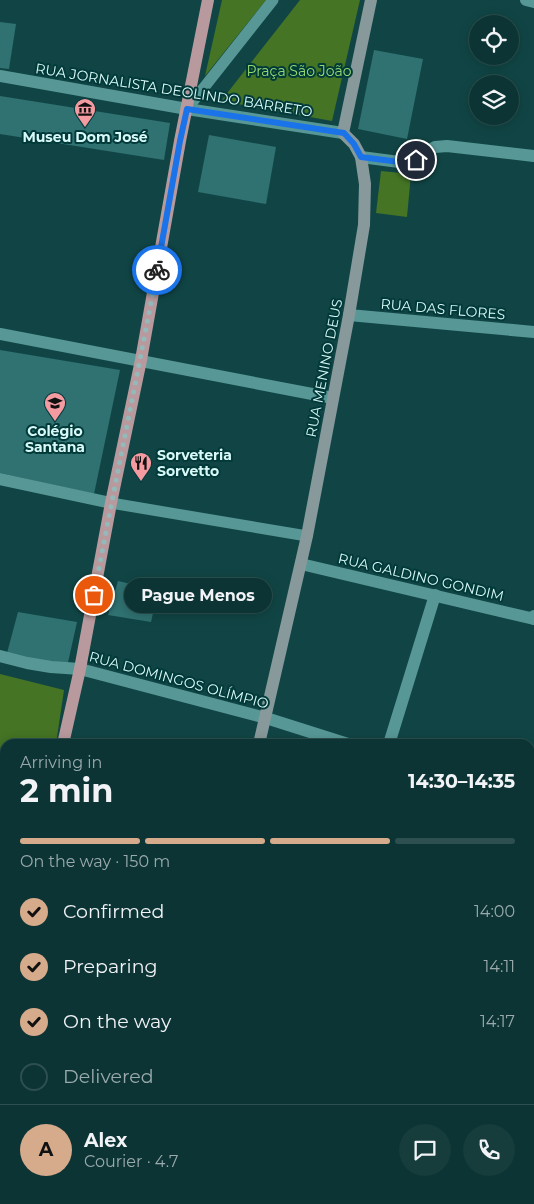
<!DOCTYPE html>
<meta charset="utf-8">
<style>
body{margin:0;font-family:Montserrat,sans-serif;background:#163c3c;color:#f1f3f6;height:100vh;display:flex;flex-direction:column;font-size:19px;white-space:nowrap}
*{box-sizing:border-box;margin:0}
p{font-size:16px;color:#9aaaac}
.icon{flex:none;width:28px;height:28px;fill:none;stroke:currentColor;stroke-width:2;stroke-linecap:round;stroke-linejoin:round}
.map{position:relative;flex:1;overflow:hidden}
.side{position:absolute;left:0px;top:739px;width:535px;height:466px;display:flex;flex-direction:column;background:#0d3434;border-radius:15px 15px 0 0;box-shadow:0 2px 12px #0003,0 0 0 1px #2d4f4f}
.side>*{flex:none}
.fabs{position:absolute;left:469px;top:15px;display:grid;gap:10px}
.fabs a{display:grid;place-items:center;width:50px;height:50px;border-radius:50%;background:#0d3434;box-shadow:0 2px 12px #0003,0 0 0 1px #2d4f4f;font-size:25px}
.pin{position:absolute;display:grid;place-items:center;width:42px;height:42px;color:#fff;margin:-21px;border:2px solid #fff;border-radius:50%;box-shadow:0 1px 5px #0007}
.courier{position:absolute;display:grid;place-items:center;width:50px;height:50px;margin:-25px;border:4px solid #1a73e8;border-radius:50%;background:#fff;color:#222;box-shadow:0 1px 6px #0007}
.bubble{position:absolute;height:35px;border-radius:18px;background:#0d3434;box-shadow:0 2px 12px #0003,0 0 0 1px #2d4f4f;font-size:16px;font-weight:700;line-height:35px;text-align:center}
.overview em{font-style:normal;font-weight:700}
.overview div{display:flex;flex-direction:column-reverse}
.overview{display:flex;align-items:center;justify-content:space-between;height:85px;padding:0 20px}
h1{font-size:32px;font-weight:700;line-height:38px}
.bar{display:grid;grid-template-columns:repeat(4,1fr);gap:8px 5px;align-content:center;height:60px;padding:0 20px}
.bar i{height:6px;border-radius:4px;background:#2d4f4f}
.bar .selected{background:#d6ab8b}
.bar p{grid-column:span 4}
.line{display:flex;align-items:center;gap:12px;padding:0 20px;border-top:1px solid #2d4f4f}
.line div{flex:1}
.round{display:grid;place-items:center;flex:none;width:52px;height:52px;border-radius:26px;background:#163c3c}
ol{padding:0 20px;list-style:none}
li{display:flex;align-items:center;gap:15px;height:55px}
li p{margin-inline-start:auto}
li .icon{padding:5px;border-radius:50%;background:#d6ab8b;color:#111;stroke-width:4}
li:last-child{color:#9aaaac}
li i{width:28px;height:28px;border:2px solid #2d4f4f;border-radius:50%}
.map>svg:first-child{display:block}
.green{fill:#447424}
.building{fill:#307171}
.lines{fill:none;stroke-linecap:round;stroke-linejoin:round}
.pedestrian{stroke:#579897;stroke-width:11}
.minor{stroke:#579897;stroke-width:12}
.tertiary{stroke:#579897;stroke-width:12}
.secondary{stroke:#87999a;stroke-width:12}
.primary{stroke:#b89a9e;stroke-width:12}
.done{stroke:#93baba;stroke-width:5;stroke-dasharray:0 9}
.route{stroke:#1a73e8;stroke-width:6}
.labels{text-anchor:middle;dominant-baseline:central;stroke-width:4;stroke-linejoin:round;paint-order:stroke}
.park-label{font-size:14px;fill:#97d971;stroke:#023a3a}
.street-label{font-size:14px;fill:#d9f9f9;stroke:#023a3a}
.poi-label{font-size:14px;font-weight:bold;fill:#d9f9f9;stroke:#023a3a}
</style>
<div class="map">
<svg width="534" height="1204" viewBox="0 0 534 1204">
<rect width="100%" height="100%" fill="#114545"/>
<g class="green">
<polygon points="222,0 266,0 205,76"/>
<polygon points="300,0 360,0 332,121 221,101"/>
<polygon points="381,171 411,174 407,217 376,213"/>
<polygon points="0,674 64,690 56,744 5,744 5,856 0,855"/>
</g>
<g class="building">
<polygon points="0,22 16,24 9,69 0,68"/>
<polygon points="374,50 423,59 407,139 358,129"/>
<polygon points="0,96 170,123 164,160 0,134"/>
<polygon points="209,135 276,147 266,204 198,192"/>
<polygon points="0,350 120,370 94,494 0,473"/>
<polygon points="118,581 158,590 151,622 108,615"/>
<polygon points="18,612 77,622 67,667 7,653"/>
<polygon points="530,1190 534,1190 534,1204 451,1204 452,1200 530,1200"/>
<polygon points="98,1200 132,1200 132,1204 98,1201"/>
<polygon points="219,1200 230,1200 225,1204 223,1204"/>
</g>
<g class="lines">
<g class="pedestrian">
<polyline points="187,109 273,0"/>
<polyline points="111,503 307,536"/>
</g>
<g class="minor">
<polyline points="526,0 534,2"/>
<polyline points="361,157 407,163 416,160 424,153 435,147 447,146 534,156"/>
<polyline points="349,315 534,332"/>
<polyline points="0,334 333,398"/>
<polyline points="0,479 111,503"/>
<polyline points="301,564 534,619"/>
<polyline points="0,656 27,663 51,667 80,669 266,718 348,744"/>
<polyline points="389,744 435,595"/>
<polyline points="530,983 534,983"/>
<polyline points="530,1165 534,1166"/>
</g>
<g class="tertiary">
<polyline points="0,76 187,109 343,133"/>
<polyline points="534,616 534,619"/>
<polyline points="309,1204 310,1200"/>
</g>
<g class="secondary">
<polyline points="259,744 307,536 349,315 364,225 365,184 361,157 354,144 343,133 371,0"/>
<polyline points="530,848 534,838"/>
<polyline points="0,879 5,880"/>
<polyline points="159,1204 160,1200"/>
<polyline points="444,1204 445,1200"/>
</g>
<g class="primary">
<polyline points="63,744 80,669 111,503 141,360 180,141 208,0"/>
<polyline points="0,1167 5,1123"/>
</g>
</g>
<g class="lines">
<path class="done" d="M94,595C114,487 137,379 157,270"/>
<polyline class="route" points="157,270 180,141 187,109 344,133 354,144 361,157 407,163 416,160"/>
</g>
<defs>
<g id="museum-pin" transform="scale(1.125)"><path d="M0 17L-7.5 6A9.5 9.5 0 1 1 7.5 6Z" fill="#f49aa1" stroke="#023a3a"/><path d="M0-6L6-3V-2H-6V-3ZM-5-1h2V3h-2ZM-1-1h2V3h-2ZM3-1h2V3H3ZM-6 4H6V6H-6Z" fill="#111"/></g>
<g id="school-pin" transform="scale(1.125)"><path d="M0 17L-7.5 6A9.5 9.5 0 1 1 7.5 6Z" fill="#f49aa1" stroke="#023a3a"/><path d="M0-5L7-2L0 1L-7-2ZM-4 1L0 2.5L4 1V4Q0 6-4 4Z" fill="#111"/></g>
<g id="restaurant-pin" transform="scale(1.125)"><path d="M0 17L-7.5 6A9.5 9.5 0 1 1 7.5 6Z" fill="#f49aa1" stroke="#023a3a"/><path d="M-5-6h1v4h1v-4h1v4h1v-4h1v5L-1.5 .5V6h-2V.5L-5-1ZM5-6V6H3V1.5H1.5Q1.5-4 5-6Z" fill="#111"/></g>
</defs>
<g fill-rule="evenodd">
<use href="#museum-pin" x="85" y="109"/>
<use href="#school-pin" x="55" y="403"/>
<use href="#restaurant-pin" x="141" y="463"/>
</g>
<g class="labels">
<g class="park-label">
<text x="299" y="71">Praça São João</text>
</g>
<g class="street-label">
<text transform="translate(174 90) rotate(9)">RUA JORNALISTA DEOLINDO BARRETO</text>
<text transform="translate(443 309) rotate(5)">RUA DAS FLORES</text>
<text transform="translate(324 368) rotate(-79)">RUA MENINO DEUS</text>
<text transform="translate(421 577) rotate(13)">RUA GALDINO GONDIM</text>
<text transform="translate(179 680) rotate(15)">RUA DOMINGOS OLÍMPIO</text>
</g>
<g class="poi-label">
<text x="85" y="137">Museu Dom José</text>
<text x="55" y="431">Colégio<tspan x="55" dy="16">Santana</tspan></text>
<text x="157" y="455" text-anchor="start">Sorveteria<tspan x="157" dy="16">Sorvetto</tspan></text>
</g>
</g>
</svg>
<div class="fabs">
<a><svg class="icon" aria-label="locate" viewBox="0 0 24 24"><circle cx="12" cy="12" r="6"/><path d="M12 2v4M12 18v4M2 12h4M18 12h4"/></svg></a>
<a><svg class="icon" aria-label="layers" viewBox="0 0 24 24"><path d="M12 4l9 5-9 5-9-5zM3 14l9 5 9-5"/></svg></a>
</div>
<div class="pin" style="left:94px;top:595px;background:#ea580c"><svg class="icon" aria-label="bag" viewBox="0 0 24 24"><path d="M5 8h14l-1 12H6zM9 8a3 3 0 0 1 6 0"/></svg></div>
<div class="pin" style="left:416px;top:160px;background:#1f2937"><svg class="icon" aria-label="home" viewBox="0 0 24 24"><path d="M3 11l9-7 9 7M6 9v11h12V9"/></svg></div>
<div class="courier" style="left:157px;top:270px"><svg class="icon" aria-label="bike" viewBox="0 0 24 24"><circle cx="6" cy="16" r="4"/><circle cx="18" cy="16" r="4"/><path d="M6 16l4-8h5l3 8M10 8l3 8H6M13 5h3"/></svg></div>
<div class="bubble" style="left:124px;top:578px;width:148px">Pague Menos</div>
<section class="side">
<div class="overview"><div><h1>2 min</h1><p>Arriving in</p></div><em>14:30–14:35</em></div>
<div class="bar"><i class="selected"></i><i class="selected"></i><i class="selected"></i><i></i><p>On the way · 150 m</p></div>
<ol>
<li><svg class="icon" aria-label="check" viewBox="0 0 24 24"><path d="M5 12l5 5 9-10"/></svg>Confirmed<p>14:00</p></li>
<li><svg class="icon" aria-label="check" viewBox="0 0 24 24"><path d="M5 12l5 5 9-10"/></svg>Preparing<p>14:11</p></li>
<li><svg class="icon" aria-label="check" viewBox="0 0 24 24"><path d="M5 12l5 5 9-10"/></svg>On the way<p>14:17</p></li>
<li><i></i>Delivered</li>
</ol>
<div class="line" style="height:90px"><b class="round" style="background:#d6ab8b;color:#111">A</b><div><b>Alex</b><p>Courier · 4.7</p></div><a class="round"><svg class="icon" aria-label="chat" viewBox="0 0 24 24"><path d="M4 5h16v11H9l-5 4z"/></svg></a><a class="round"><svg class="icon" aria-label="phone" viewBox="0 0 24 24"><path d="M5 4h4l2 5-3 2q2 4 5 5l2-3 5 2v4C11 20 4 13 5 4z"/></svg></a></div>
</section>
</div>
